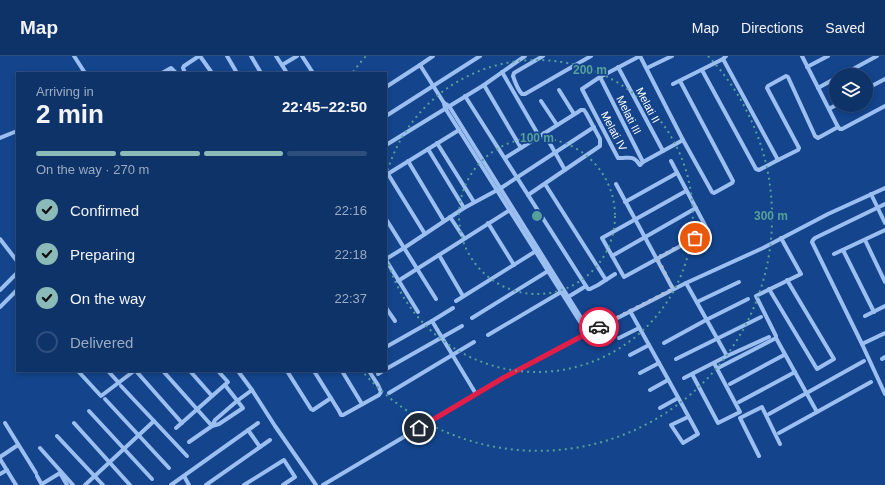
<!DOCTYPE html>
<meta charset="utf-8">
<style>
body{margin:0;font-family:Helvetica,sans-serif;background:#173b6f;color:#f1f3f6;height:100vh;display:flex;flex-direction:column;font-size:15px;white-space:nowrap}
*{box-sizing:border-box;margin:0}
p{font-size:13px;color:#9baac0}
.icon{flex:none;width:22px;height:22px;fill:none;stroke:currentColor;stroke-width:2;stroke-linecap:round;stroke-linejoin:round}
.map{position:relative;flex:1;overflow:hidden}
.details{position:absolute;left:16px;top:16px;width:371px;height:300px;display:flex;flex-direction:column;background:#0e3369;border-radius:0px;box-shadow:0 2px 6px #0003,0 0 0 1px #2e4e7d}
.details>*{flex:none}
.tools{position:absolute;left:829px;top:12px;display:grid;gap:8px}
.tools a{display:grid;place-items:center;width:44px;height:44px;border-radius:50%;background:#0e3369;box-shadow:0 2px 6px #0003,0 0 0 1px #2e4e7d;font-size:20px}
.pin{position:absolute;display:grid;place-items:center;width:34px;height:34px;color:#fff;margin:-17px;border:2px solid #fff;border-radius:50%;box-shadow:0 1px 4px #0007}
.courier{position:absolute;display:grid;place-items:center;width:40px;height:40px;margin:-20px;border:3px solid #e11d48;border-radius:50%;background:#fff;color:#222;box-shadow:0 1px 5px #0007}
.head em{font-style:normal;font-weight:800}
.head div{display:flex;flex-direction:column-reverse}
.head{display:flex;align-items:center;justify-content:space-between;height:68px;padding:0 20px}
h1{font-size:26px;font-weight:800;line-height:30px}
.bar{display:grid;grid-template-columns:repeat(4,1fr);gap:6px 4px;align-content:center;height:48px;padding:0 20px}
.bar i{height:5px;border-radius:3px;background:#2e4e7d}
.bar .selected{background:#8bbbb9}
.bar p{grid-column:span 4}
ol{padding:0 20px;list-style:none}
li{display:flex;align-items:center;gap:12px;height:44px}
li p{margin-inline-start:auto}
li .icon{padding:4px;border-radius:50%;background:#8bbbb9;color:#111;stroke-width:4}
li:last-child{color:#9baac0}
li i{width:22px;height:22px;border:2px solid #2e4e7d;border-radius:50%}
header{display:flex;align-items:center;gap:24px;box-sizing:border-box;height:56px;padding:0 20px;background:#0e3369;border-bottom:1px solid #2e4e7d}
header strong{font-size:19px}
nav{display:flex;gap:22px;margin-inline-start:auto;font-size:14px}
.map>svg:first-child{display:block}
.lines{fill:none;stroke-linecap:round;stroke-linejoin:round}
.street{stroke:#9cbff1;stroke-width:4}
.done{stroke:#acbed7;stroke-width:4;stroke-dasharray:0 7.2}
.route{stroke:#e11d48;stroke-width:5}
.ring{fill:none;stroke:#579f9a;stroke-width:2;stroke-dasharray:2 4}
.labels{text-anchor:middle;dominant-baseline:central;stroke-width:3.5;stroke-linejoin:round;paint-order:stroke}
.street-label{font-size:11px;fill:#fff;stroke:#13448c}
.centre{fill:#579f9a;stroke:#13448c;stroke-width:2}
.ring-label{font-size:12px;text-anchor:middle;font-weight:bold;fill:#579f9a;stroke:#13448c;stroke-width:3.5;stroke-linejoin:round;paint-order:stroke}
</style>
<header>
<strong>Map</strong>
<nav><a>Map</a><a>Directions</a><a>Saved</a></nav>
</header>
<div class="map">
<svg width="885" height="429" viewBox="0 0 885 429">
<rect width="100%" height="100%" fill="#13448c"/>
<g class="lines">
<g class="street">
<polyline points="74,0 85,17"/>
<polyline points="200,0 212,17"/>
<polyline points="227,0 237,17"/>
<polyline points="251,0 261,17"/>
<polyline points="276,0 287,17"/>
<polyline points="302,0 313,17"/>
<path d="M543,0L514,17L513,20C515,26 518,34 522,38H525L591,0"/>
<polyline points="640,0 683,84 712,136 714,137 732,127 733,125 680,25"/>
<path d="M640,0L600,21L582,33L583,35L618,102C627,103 633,98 639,108L640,109L643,106L683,84"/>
<polyline points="802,0 838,71 840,73 842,73 885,50"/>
<polyline points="282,9 297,0"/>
<polyline points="420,9 433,0"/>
<polyline points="618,11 663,95"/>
<polyline points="807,11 828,0"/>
<polyline points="647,12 672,0"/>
<polyline points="702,14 756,113 759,114 778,104 723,3"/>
<polyline points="502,16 539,80"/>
<polyline points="162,17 171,12 176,17"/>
<polyline points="185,17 183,12 184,10 199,0"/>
<polyline points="842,19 877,0"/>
<polyline points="600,21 643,106"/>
<polyline points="673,28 723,3 726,0"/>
<polyline points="484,29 521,92"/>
<polyline points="386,31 420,9 444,47 445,52 459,74 587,277"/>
<polyline points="818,32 836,22"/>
<polyline points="866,33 885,23"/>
<polyline points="559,34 574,58"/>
<polyline points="465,40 586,230 588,233 590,233 598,229 615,218"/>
<polyline points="541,45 557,69"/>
<polyline points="444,47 449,50 590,276"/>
<polyline points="829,53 836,49"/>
<polyline points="386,60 480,0"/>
<polyline points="544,77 565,114"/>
<polyline points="0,82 17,75"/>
<polyline points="437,87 474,146"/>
<polyline points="386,89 484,29 525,0"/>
<polyline points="428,93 464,152"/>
<polyline points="505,102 578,56 581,54 584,54 586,57 600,83 600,90 528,139"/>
<polyline points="778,104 798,94 799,92 767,32 768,30 786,20 788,21 815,80 818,82 838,71"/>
<polyline points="408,105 444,165"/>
<polyline points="671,105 708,175 624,221 602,182 686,135"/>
<polyline points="388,118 425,178"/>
<polyline points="386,119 459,74"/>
<polyline points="545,128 606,224"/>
<polyline points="616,128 673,233"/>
<polyline points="871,138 885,167"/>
<polyline points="625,146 677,117"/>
<polyline points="885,148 815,182 813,184 812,186 862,288 885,338"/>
<polyline points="450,161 464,182"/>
<polyline points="386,163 436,243"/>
<polyline points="488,167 514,209"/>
<polyline points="781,182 801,218 756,240 776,280 776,282 817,356 871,326"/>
<polyline points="0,183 17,205"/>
<polyline points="865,184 885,226"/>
<polyline points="843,194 874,256"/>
<polyline points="834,198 885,174"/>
<polyline points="439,199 463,240"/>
<polyline points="612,200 696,152"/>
<polyline points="386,203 404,192 464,152 501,132 594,71"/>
<polyline points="386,204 418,256"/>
<polyline points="398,225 510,154"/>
<polyline points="686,227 727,300 769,281"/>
<polyline points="769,233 817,313 834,303 787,224"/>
<polyline points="0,234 17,217"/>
<polyline points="568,241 586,230"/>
<polyline points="456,245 536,195"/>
<polyline points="697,246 739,226"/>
<polyline points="0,251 17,234"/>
<polyline points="386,252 395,265"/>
<path d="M630,255C653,296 676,337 698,378L683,387L671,369L688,361"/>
<polyline points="865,260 885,250"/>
<polyline points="472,262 548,215"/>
<polyline points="432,265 453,252"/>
<polyline points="488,279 561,236"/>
<polyline points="619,282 639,272"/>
<polyline points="664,287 706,264 748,243"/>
<polyline points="862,288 885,277"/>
<polyline points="386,291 432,265 476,338"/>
<polyline points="630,299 649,289"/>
<polyline points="676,303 761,261"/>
<polyline points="882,303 885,301"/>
<polyline points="720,311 776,282"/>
<polyline points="386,313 462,270"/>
<polyline points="78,315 101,340 134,315"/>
<polyline points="108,315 119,327"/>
<polyline points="136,315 182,367"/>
<polyline points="163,315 212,370 215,364 237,345 252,334"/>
<polyline points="190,315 212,340"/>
<polyline points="238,315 252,334 275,370 316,429"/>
<polyline points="287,315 311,353 313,354 331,342"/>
<polyline points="314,315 339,355 341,359 343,359 379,339 381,336 378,329 369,315"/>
<polyline points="342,315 362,348"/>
<polyline points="640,317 659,307"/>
<polyline points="378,318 383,315"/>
<polyline points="692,318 718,367 740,356 714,307"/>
<polyline points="684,322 727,300"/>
<polyline points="730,328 784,299"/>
<polyline points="121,330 187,400"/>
<polyline points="650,334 668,324"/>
<polyline points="389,337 474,286"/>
<polyline points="105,343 169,412"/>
<polyline points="739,346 795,316"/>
<polyline points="660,352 678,342"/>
<polyline points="89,355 152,423"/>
<polyline points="769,358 864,305"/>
<polyline points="5,367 36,417"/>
<polyline points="74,367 130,429"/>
<polyline points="176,372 228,326 218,315"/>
<polyline points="248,374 260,391"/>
<polyline points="779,377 817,356"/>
<polyline points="57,380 103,429"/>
<polyline points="189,386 212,370 219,368 243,352 225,329"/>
<polyline points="40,392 73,429"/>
<polyline points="759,400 740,362 762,351 780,388"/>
<polyline points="0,401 18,389"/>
<polyline points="0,403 16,429"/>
<polyline points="0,418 7,414"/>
<polyline points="37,420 42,429"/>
<polyline points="184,420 189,429"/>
<polyline points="42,428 60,417 67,429"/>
<polyline points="85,429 154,365"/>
<polyline points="171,429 258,367"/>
<polyline points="206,429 270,384"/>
<polyline points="244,429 284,404 295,421 283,429"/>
<polyline points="323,429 503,322 590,276 686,227 763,192 828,158 885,132"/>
</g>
</g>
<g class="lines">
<polyline class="done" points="599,271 673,233 657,202 695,182"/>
<polyline class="route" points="419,372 503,322 599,271"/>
</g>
<g class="ring">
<circle cx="537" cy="160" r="78"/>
<path d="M386 120A156 156 0 1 1 386 200"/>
<path d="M353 16A234 234 0 0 1 366 0M708 0A234 234 0 1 1 362 315"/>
</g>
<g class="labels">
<g class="street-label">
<text transform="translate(648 49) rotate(62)">Melati II</text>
<text transform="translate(629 59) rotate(63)">Melati III</text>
<text transform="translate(614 75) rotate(62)">Melati IV</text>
</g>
</g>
<circle cx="537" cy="160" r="6" class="centre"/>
<g class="ring-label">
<text x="590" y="18">200 m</text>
<text x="537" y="86">100 m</text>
<text x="771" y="164">300 m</text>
</g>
</svg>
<div class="tools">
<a><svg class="icon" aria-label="layers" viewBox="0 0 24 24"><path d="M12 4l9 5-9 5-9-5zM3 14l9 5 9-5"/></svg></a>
</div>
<div class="pin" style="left:695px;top:182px;background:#ea580c"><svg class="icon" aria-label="bag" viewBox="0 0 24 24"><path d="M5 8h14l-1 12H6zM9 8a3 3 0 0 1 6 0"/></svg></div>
<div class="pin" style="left:419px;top:372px;background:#1f2937"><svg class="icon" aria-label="home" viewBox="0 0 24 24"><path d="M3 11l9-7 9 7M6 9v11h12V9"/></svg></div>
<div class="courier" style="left:599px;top:271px"><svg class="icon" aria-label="car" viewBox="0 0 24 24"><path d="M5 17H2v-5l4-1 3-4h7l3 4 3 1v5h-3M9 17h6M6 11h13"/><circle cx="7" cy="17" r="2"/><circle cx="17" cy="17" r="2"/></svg></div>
<section class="details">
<div class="head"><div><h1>2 min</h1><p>Arriving in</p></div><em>22:45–22:50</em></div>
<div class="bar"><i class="selected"></i><i class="selected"></i><i class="selected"></i><i></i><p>On the way · 270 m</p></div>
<ol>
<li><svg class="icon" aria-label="check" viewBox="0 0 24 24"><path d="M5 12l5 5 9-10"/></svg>Confirmed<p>22:16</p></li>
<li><svg class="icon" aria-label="check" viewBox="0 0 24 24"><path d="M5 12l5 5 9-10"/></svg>Preparing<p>22:18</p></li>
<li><svg class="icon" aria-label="check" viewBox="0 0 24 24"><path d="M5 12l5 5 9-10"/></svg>On the way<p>22:37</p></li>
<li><i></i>Delivered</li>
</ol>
</section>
</div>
